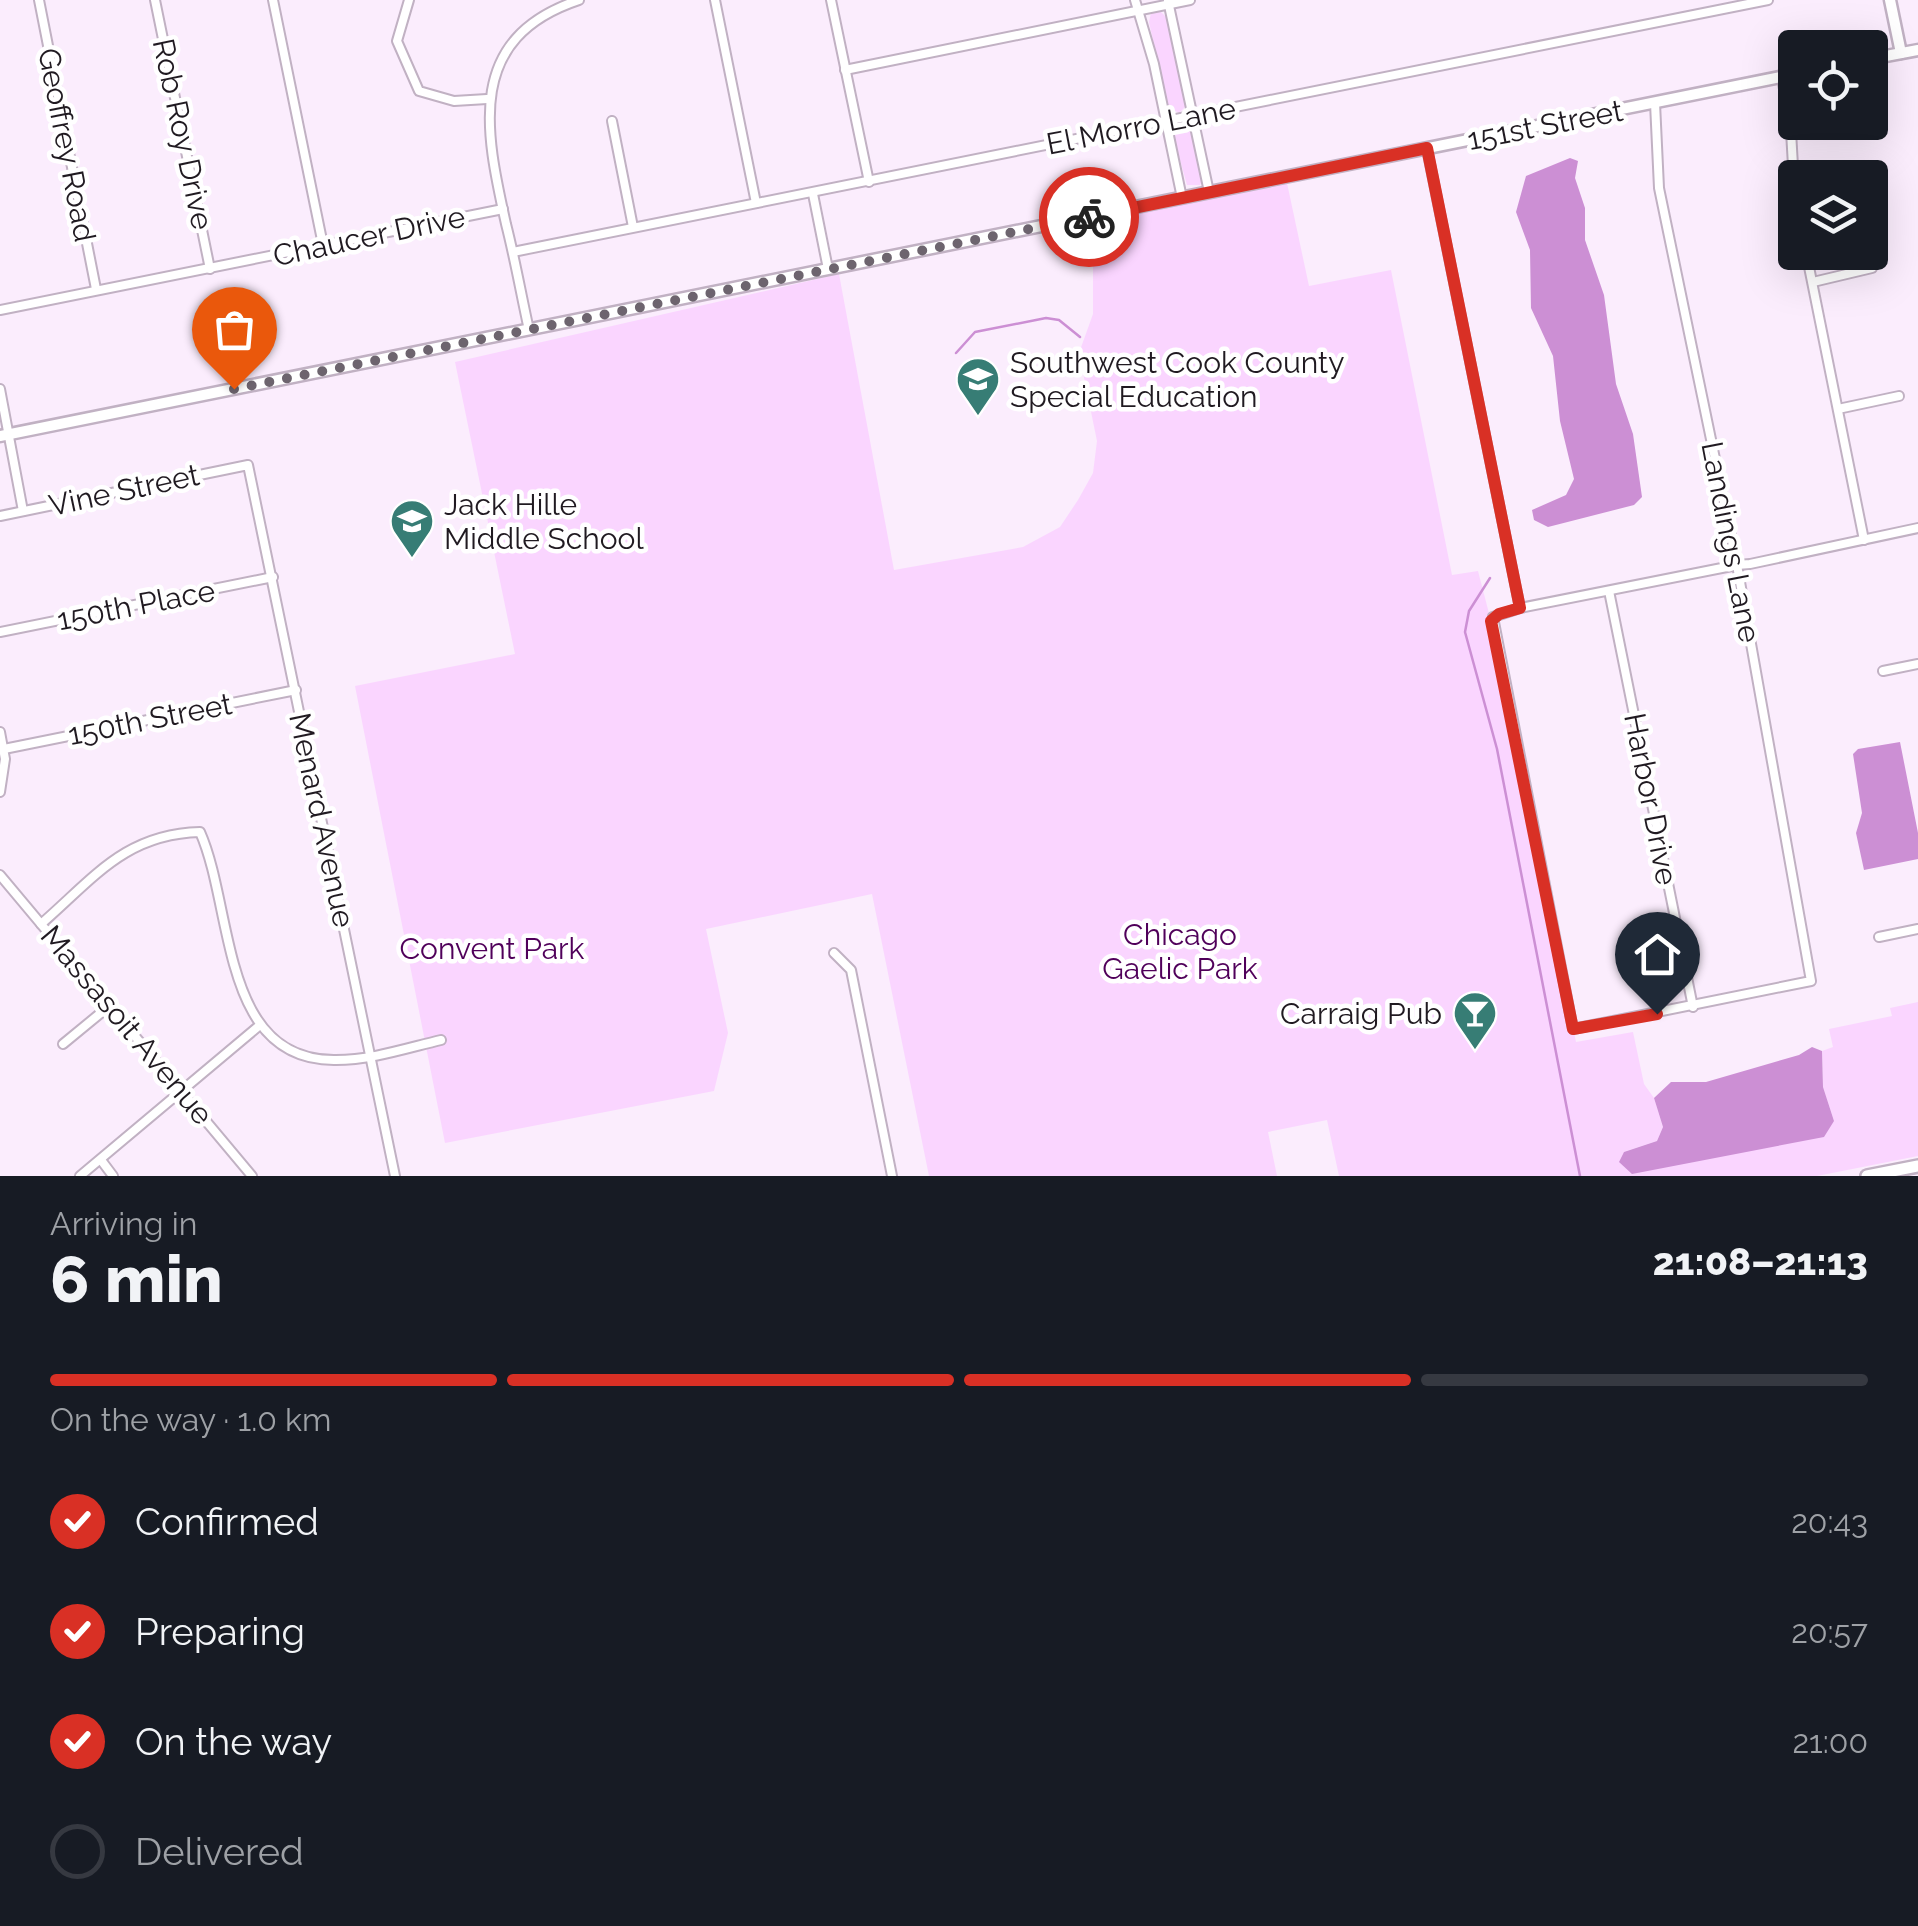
<!DOCTYPE html>
<meta charset="utf-8">
<style>
body{margin:0;font-family:Raleway,sans-serif;background:#242831;color:#f1f3f6;height:100vh;display:flex;flex-direction:column;font-size:38px;white-space:nowrap}
*{box-sizing:border-box;margin:0}
p{font-size:32px;color:#9ea1a6}
.icon{flex:none;width:55px;height:55px;fill:none;stroke:currentColor;stroke-width:2;stroke-linecap:round;stroke-linejoin:round}
.map{position:relative;height:1176px;overflow:hidden}
.details{display:flex;flex-direction:column;background:#171b24;flex:1}
.details>*{flex:none}
.controls{position:absolute;left:1778px;top:30px;display:grid;gap:20px}
.controls a{display:grid;place-items:center;width:110px;height:110px;border-radius:10px;background:#171b24;box-shadow:0 10px 40px #0002;font-size:50px}
.pin{position:absolute;display:grid;place-items:center;width:85px;height:85px;color:#fff;margin:-102px -42px;border-radius:50% 50% 50% 0;rotate:-45deg;box-shadow:0 0 10px #0007}
.pin .icon{rotate:45deg}
.courier{position:absolute;display:grid;place-items:center;width:100px;height:100px;margin:-50px;border:8px solid #d93025;border-radius:50%;background:#fff;color:#222;box-shadow:0 2px 12px #0007}
.overview em{font-style:normal;font-weight:800}
.overview div{display:flex;flex-direction:column-reverse}
.overview{display:flex;align-items:center;justify-content:space-between;height:170px;padding:0 50px}
h1{font-size:65px;font-weight:800;line-height:75px}
.bar{display:grid;grid-template-columns:repeat(4,1fr);gap:15px 10px;align-content:center;height:120px;padding:0 50px}
.bar i{height:12px;border-radius:8px;background:#363941}
.bar .current{background:#d93025}
.bar p{grid-column:span 4}
ol{padding:0 50px;list-style:none}
li{display:flex;align-items:center;gap:30px;height:110px}
li p{margin-inline-start:auto}
li .icon{padding:10px;border-radius:50%;background:#d93025;color:#fff;stroke-width:4}
li:last-child{color:#9ea1a6}
li i{width:55px;height:55px;border:5px solid #363941;border-radius:50%}
.map>svg:first-child{display:block}
.green{fill:#fad5ff}
.water{fill:#cc8fd4}
.lines{fill:none;stroke-linecap:round;stroke-linejoin:round}
.stream{stroke:#cc8fd4;stroke-width:2.5}
.minor-casing{stroke:#c1b1c3;stroke-width:12}
.tertiary-casing{stroke:#c1b1c3;stroke-width:15}
.secondary-casing{stroke:#c1b1c3;stroke-width:16}
.minor{stroke:#fff;stroke-width:8}
.tertiary{stroke:#fff;stroke-width:10}
.secondary{stroke:#fff;stroke-width:11}
.done{stroke:#6d646e;stroke-width:10;stroke-dasharray:0 18}
.route{stroke:#d93025;stroke-width:12}
.labels{text-anchor:middle;dominant-baseline:central;stroke-width:9;stroke-linejoin:round;paint-order:stroke}
.street-label{font-size:30px;fill:#201a21;stroke:#fff}
.poi-label{font-size:30px;fill:#201a21;stroke:#fff;text-anchor:start}
.park-label{font-size:30px;fill:#50005a;stroke:#fff}
</style>
<div class="map">
<svg width="1918" height="1176" viewBox="0 0 1918 1176">
<rect width="100%" height="100%" fill="#fbedfd"/>
<g class="green">
<polygon points="1160,11 1169,20 1188,104 1179,113 1167,106 1149,22 1151,13"/>
<polygon points="1181,125 1194,131 1203,178 1200,185 1187,185 1173,135"/>
<polygon points="1287,183 1309,286 1391,270 1452,575 1478,571 1491,621 1576,1042 1633,1032 1644,1084 1654,1098 1663,1127 1657,1141 1624,1152 1834,1121 1823,1087 1822,1051 1833,1047 1829,1029 1892,1016 1890,1008 1918,1002 1918,1156 1817,1176 1339,1176 1327,1120 1268,1132 1277,1176 929,1176 872,894 706,929 728,1033 714,1091 445,1143 355,686 515,654 455,362 839,274 894,570 1023,547 1060,527 1078,500 1093,473 1097,441 1079,353 1093,314 1093,265 1054,247 1049,229"/>
</g>
<g class="water">
<polygon points="1570,158 1578,161 1575,178 1585,208 1585,240 1604,295 1616,384 1633,434 1642,497 1634,505 1548,527 1534,520 1532,510 1566,495 1574,479 1560,421 1553,356 1531,308 1530,250 1516,212 1526,176"/>
<polygon points="1900,742 1918,833 1918,859 1864,870 1856,833 1862,813 1853,754 1858,749"/>
<polygon points="1812,1047 1822,1051 1823,1087 1834,1121 1824,1137 1632,1174 1619,1162 1624,1152 1657,1141 1663,1127 1654,1098 1671,1082 1706,1082 1799,1055"/>
</g>
<g class="lines">
<g class="stream">
<polyline points="956,353 975,332 1046,318 1059,320 1080,337"/>
<polyline points="1490,578 1469,611 1465,632 1497,749 1580,1176"/>
</g>
<g class="minor-casing">
<g id="minor">
<polyline points="39,0 96,289"/>
<polyline points="155,0 210,269"/>
<polyline points="273,0 323,245"/>
<polyline points="409,0 397,41 419,91 454,101 487,99"/>
<polyline points="715,0 756,203"/>
<polyline points="831,0 869,182"/>
<polyline points="1135,0 1154,64 1182,198"/>
<polyline points="1168,1 1209,192"/>
<polyline points="845,70 1190,0"/>
<polyline points="1782,77 1791,131 1795,201"/>
<polyline points="1655,103 1659,188 1737,565 1811,981 1573,1029 1493,617 1520,608 1737,565 1750,564 1918,528"/>
<polyline points="612,121 633,227"/>
<polyline points="1427,149 1520,608"/>
<polyline points="813,194 828,269"/>
<polyline points="513,252 1768,0"/>
<polyline points="1806,252 1864,540"/>
<polyline points="1813,282 1872,268"/>
<polyline points="0,310 503,209"/>
<path d="M529,330C521,294 515,259 506,224C485,130 465,38 579,0"/>
<polyline points="0,389 23,511"/>
<polyline points="1838,409 1899,396"/>
<polyline points="0,516 248,465 395,1176"/>
<polyline points="1609,591 1693,1007"/>
<polyline points="0,632 273,577"/>
<polyline points="1883,671 1918,664"/>
<polyline points="0,732 5,759 0,792"/>
<polyline points="4,749 296,690"/>
<polyline points="0,875 252,1176"/>
<path d="M41,924C94,878 125,834 200,832C234,908 220,1062 336,1060C371,1060 407,1048 441,1040"/>
<polyline points="1879,937 1918,929"/>
<polyline points="834,953 851,970 892,1176"/>
<polyline points="63,1044 108,1007"/>
<polyline points="101,1160 113,1176"/>
<polyline points="80,1176 260,1025"/>
</g>
</g>
<g class="tertiary-casing">
<g id="tertiary">
<polyline points="1890,0 1901,53"/>
<polyline points="1870,59 1918,50"/>
<polyline points="0,436 1795,74"/>
</g>
</g>
<g class="secondary-casing">
<polyline id="secondary" points="1867,1176 1918,1166"/>
</g>
<use href="#minor" class="minor"/>
<use href="#tertiary" class="tertiary"/>
<use href="#secondary" class="secondary"/>
</g>
<g class="lines">
<polyline class="done" points="234,389 1089,217"/>
<polyline class="route" points="1089,217 1427,148 1520,608 1499,614 1491,621 1573,1029 1657,1014"/>
</g>
<defs>
<g id="school-pin" transform="scale(2.25)"><path d="M0 17L-7.5 6A9.5 9.5 0 1 1 7.5 6Z" fill="#377d75" stroke="#fff"/><path d="M0-5L7-2L0 1L-7-2ZM-4 1L0 2.5L4 1V4Q0 6-4 4Z" fill="#fff"/></g>
<g id="bar-pin" transform="scale(2.25)"><path d="M0 17L-7.5 6A9.5 9.5 0 1 1 7.5 6Z" fill="#377d75" stroke="#fff"/><path d="M-6-5H6L.8 .8V4.5H3.5V6h-7V4.5H-.8V.8Z" fill="#fff"/></g>
</defs>
<g fill-rule="evenodd">
<use href="#school-pin" x="978" y="379"/>
<use href="#school-pin" x="412" y="521"/>
<use href="#bar-pin" x="1475" y="1013"/>
</g>
<g class="labels">
<g class="street-label">
<text transform="translate(1545 125) rotate(-11)">151st Street</text>
<text transform="translate(1141 126) rotate(-11)">El Morro Lane</text>
<text transform="translate(183 134) rotate(78)">Rob Roy Drive</text>
<text transform="translate(67 145) rotate(79)">Geoffrey Road</text>
<text transform="translate(369 236) rotate(-12)">Chaucer Drive</text>
<text transform="translate(124 490) rotate(-12)">Vine Street</text>
<text transform="translate(1731 542) rotate(79)">Landings Lane</text>
<text transform="translate(136 605) rotate(-11)">150th Place</text>
<text transform="translate(150 719) rotate(-11)">150th Street</text>
<text transform="translate(1651 799) rotate(79)">Harbor Drive</text>
<text transform="translate(322 820) rotate(78)">Menard Avenue</text>
<text transform="translate(127 1025) rotate(50)">Massasoit Avenue</text>
</g>
<g class="poi-label">
<text x="1010" y="362">Southwest Cook County<tspan x="1010" dy="34">Special Education</tspan></text>
<text x="444" y="504">Jack Hille<tspan x="444" dy="34">Middle School</tspan></text>
<text x="1442" y="1013" text-anchor="end">Carraig Pub</text>
</g>
<g class="park-label">
<text x="1180" y="934">Chicago<tspan x="1180" dy="34">Gaelic Park</tspan></text>
<text x="492" y="948">Convent Park</text>
</g>
</g>
</svg>
<div class="controls">
<a><svg class="icon" aria-label="locate" viewBox="0 0 24 24"><circle cx="12" cy="12" r="6"/><path d="M12 2v4M12 18v4M2 12h4M18 12h4"/></svg></a>
<a><svg class="icon" aria-label="layers" viewBox="0 0 24 24"><path d="M12 4l9 5-9 5-9-5zM3 14l9 5 9-5"/></svg></a>
</div>
<div class="pin" style="left:234px;top:389px;background:#ea580c"><svg class="icon" aria-label="bag" viewBox="0 0 24 24"><path d="M5 8h14l-1 12H6zM9 8a3 3 0 0 1 6 0"/></svg></div>
<div class="pin" style="left:1657px;top:1014px;background:#1f2937"><svg class="icon" aria-label="home" viewBox="0 0 24 24"><path d="M3 11l9-7 9 7M6 9v11h12V9"/></svg></div>
<div class="courier" style="left:1089px;top:217px"><svg class="icon" aria-label="bike" viewBox="0 0 24 24"><circle cx="6" cy="16" r="4"/><circle cx="18" cy="16" r="4"/><path d="M6 16l4-8h5l3 8M10 8l3 8H6M13 5h3"/></svg></div>
</div>
<section class="details">
<div class="overview"><div><h1>6 min</h1><p>Arriving in</p></div><em>21:08–21:13</em></div>
<div class="bar"><i class="current"></i><i class="current"></i><i class="current"></i><i></i><p>On the way · 1.0 km</p></div>
<ol>
<li><svg class="icon" aria-label="check" viewBox="0 0 24 24"><path d="M5 12l5 5 9-10"/></svg>Confirmed<p>20:43</p></li>
<li><svg class="icon" aria-label="check" viewBox="0 0 24 24"><path d="M5 12l5 5 9-10"/></svg>Preparing<p>20:57</p></li>
<li><svg class="icon" aria-label="check" viewBox="0 0 24 24"><path d="M5 12l5 5 9-10"/></svg>On the way<p>21:00</p></li>
<li><i></i>Delivered</li>
</ol>
</section>
